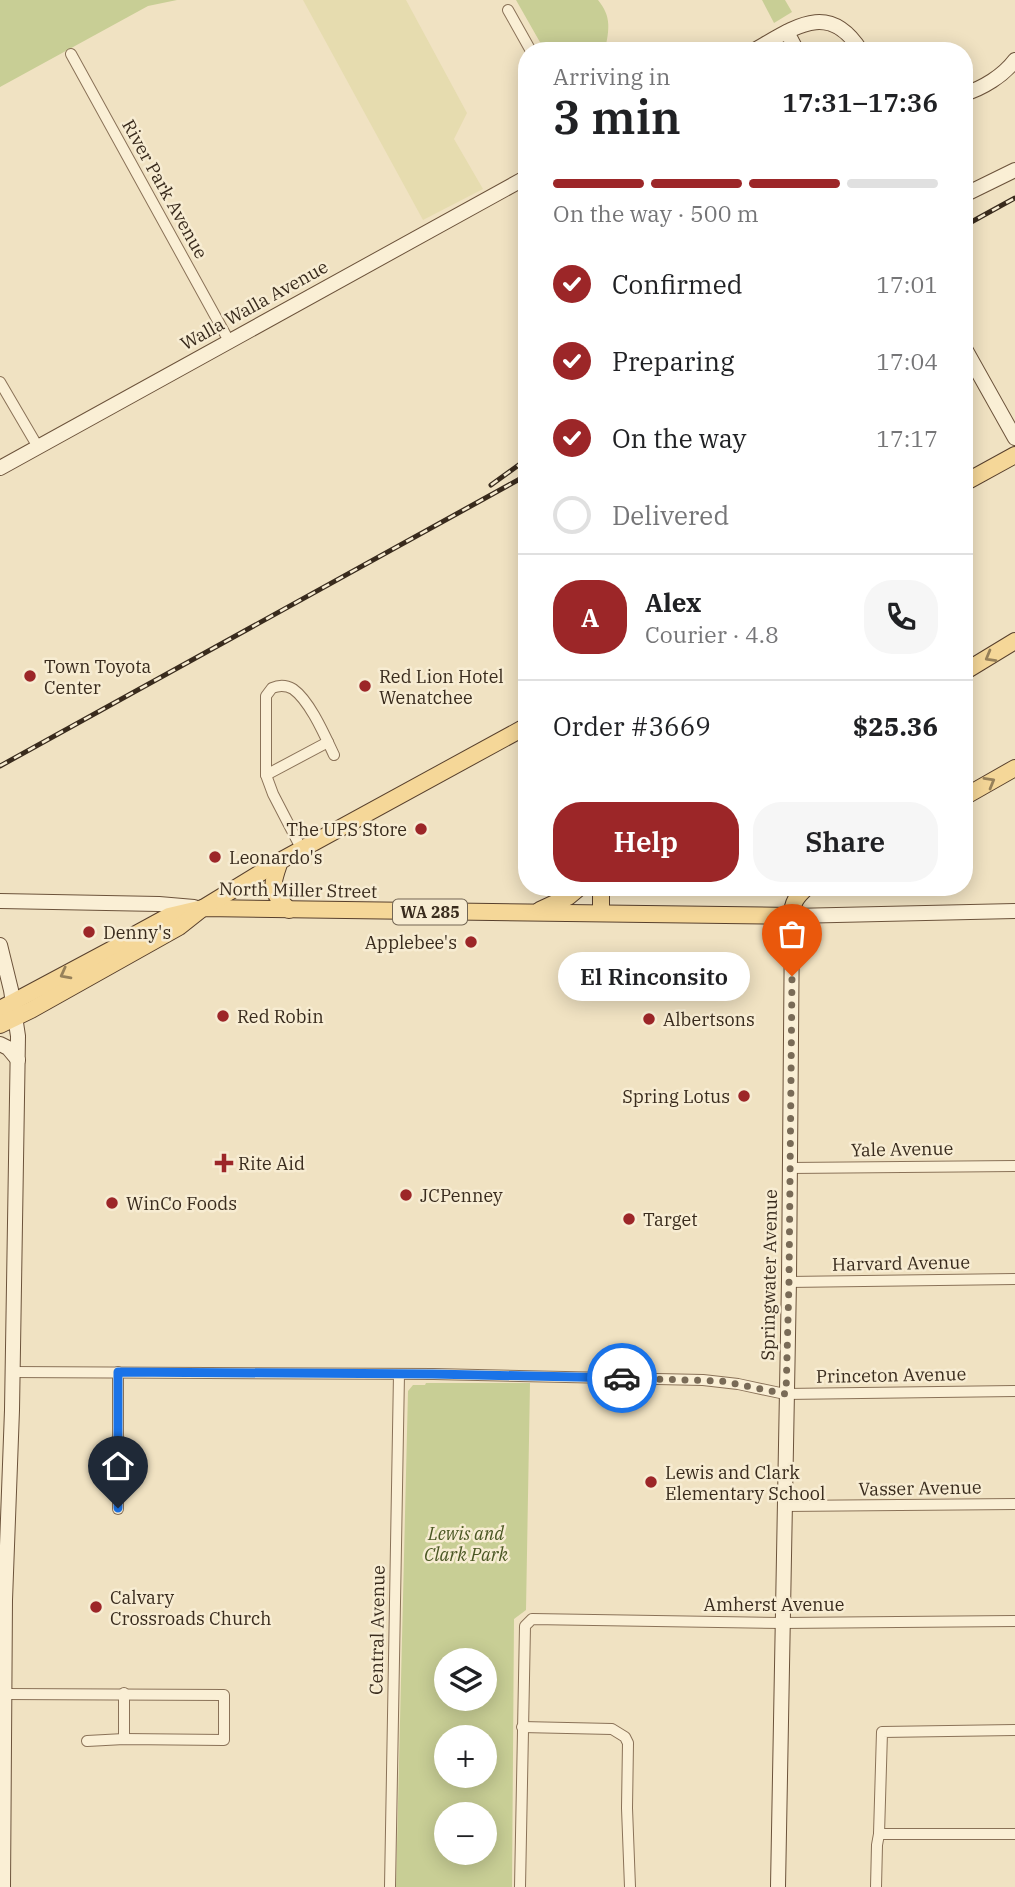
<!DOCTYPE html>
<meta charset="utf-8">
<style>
body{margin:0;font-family:"IBM Plex Serif",serif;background:#f6f6f6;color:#202124;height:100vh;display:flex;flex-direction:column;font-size:26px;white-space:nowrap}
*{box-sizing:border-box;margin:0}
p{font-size:23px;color:#757577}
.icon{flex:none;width:38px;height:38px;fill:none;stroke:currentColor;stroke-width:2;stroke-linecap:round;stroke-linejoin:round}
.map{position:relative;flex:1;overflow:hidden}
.drawer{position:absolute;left:518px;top:42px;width:455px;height:854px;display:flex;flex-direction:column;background:#fff;border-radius:28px;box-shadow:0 4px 18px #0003}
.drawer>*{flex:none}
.buttons{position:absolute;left:434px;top:1648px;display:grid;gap:14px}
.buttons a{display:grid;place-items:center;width:63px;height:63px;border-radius:50%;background:#fff;box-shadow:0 4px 18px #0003;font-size:35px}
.pin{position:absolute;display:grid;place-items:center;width:60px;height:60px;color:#fff;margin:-72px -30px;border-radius:50% 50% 50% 0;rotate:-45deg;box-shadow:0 0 7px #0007}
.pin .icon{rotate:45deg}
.courier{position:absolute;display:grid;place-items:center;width:70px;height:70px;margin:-35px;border:5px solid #1a73e8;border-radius:50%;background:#fff;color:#222;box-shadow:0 2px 9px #0007}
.bubble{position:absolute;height:49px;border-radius:24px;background:#fff;box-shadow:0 4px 18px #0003;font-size:23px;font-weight:600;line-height:49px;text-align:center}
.summary em{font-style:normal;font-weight:600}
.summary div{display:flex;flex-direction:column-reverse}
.summary{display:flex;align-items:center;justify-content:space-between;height:119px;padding:0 35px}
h1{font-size:46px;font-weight:600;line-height:52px}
.bar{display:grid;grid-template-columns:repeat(4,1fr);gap:10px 7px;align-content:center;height:84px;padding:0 35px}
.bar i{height:9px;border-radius:5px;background:#e0e0e0}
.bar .selected{background:#9c2628}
.bar p{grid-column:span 4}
.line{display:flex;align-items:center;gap:18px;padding:0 35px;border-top:2px solid #e0e0e0}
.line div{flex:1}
.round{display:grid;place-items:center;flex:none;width:74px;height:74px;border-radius:28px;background:#f6f6f6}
ol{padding:0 35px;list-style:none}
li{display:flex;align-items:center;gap:21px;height:77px}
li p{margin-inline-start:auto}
li .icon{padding:7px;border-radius:50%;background:#9c2628;color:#fff;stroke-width:4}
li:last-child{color:#757577}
li i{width:38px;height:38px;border:4px solid #e0e0e0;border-radius:50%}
.cta{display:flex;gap:14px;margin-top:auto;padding:14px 35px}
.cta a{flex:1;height:80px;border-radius:28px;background:#9c2628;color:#fff;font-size:28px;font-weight:600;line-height:80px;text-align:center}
.cta a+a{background:#f6f6f6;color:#202124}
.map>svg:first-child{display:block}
.farmland{fill:#e6dcaf}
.green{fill:#c8ce95;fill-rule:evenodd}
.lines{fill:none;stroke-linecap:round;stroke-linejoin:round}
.street-casing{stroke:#8a7258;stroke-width:12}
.secondary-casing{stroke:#6c533b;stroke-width:16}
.primary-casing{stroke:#58402d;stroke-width:18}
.street{stroke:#faefd5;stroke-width:10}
.secondary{stroke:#faefd5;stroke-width:14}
.primary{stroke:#f5d798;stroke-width:16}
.rail-casing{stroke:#392b1d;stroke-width:5}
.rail{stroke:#f7ecd2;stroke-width:2.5;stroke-dasharray:8;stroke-linecap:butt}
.oneway{stroke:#97815a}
.done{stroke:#796b57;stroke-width:7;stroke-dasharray:0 12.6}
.route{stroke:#1a73e8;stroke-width:9}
.poi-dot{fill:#9c2628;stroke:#f7ecd2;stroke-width:2.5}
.labels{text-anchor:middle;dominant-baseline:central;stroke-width:5;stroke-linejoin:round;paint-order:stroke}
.shield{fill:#f7ecd2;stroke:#726553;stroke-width:2}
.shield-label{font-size:16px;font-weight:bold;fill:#392b1d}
.street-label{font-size:18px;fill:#392b1d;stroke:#f7ecd2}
.poi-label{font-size:18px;fill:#392b1d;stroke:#f7ecd2;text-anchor:start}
.park-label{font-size:18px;font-style:italic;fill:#4a5723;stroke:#f7ecd2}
</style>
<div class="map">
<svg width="1015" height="1887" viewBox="0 0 1015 1887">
<rect width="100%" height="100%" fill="#f0e2c2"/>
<polygon class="farmland" points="303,0 406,0 467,113 454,139 483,189 423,220"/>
<g class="green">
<polygon points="0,0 177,0 148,6 0,87"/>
<path d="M516,0H598C612,17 609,30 605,50L545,51Z"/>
<polygon points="762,0 785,0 792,12 774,23"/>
<path d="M426,1383H530L526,1610L514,1619L512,1887H396L408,1391L413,1385H425ZM446,1661H485V1699H446ZM446,1738H485V1776H446ZM446,1815H485V1853H446Z"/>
</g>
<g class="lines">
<g class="street-casing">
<g id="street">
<polyline points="508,10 531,51"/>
<polyline points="71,54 229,341"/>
<polyline points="0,382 38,447"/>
<polyline points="266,775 328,742"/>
<path d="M302,850L273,794L266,775V696L272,688C279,685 286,685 293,689C310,701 325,736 334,755"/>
<polyline points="790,1168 1015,1166"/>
<polyline points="788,1282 1015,1279"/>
<polyline points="12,1372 434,1374 703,1380 738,1384 785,1394 1015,1391"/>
<polyline points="118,1372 118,1509"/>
<polyline points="784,1506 1015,1504"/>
<polyline points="5,1694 224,1695 224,1740 124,1739 87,1741"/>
<polyline points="522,1727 612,1729 625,1737 628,1743 627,1808 630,1887"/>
<polyline points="124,1739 124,1693"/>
<polyline points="879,1834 1015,1834"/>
<polyline points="390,1887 399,1374"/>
<polyline points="520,1887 525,1626 532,1619 782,1623 1015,1621"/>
<polyline points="876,1887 877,1845 879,1834 882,1732 1015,1730"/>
</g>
</g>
<g class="secondary-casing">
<g id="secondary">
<polyline points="787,32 797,51"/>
<path d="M753,51C795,27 829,0 861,51"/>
<path d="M964,94C983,88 1003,76 1015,60"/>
<polyline points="964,195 1015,170"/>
<polyline points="964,347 1015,438"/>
<polyline points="0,468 527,177"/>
<polyline points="0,901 159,904 194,907"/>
<polyline points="0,945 11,990 18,1036 12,1410 5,1600 3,1887"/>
<polyline points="0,1044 8,1048 18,1060"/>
<polyline points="778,1887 789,1280 792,916 1015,911"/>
</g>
</g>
<g class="primary-casing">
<g id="primary">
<polyline points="964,483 1015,455"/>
<polyline points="964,672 1015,641"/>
<polyline points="964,797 1015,768"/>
<path d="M280,861C271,887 269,890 289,910"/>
<polyline points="540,910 568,897 580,887"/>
<polyline points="601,913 601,887"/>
<path d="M0,1009L118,946L136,934L169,916L203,908L792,916C792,902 797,896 807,887"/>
<polyline points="0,1025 31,1010 179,927 203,908 280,861 527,726"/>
</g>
</g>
<use href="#street" class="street"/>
<use href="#secondary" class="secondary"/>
<use href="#primary" class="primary"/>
<g class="rail-casing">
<g id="rail">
<polyline points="964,226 1015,198"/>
<polyline points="491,485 527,459"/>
<polyline points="0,766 527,475"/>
</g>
</g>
<use href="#rail" class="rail"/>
</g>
<defs><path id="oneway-chevron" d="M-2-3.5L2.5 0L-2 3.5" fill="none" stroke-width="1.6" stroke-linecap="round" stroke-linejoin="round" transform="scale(1.75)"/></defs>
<g class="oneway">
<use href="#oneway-chevron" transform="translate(990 657) rotate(150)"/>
<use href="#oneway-chevron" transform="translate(990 782) rotate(-30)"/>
<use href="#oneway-chevron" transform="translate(65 974) rotate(152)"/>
</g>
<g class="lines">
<polyline class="done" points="622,1378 722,1381 786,1394 789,1282 792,976"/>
<polyline class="route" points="118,1508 118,1372 433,1374 622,1378"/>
</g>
<g class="poi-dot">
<circle cx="30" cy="676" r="7"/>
<circle cx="365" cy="686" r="7"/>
<circle cx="421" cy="829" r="7"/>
<circle cx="215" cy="857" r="7"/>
<circle cx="89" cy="932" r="7"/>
<circle cx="471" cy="942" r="7"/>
<circle cx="223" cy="1016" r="7"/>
<circle cx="649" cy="1019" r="7"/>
<circle cx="744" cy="1096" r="7"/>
<path d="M220.5 1152.5h7v7h7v7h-7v7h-7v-7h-7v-7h7z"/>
<circle cx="406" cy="1195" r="7"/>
<circle cx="112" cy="1203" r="7"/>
<circle cx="629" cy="1219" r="7"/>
<circle cx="651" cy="1482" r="7"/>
<circle cx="96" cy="1607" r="7"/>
</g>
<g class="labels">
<rect class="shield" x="393" y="899.5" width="74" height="25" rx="5"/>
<g class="shield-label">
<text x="430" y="912">WA 285</text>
</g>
<g class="street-label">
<text transform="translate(165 189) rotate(61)">River Park Avenue</text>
<text transform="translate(254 305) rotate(-29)">Walla Walla Avenue</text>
<text transform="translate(298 890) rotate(1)">North Miller Street</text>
<text transform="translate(902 1149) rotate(-1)">Yale Avenue</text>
<text transform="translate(901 1263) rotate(-1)">Harvard Avenue</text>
<text transform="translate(769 1275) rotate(-89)">Springwater Avenue</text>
<text transform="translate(891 1375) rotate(-1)">Princeton Avenue</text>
<text transform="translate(920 1488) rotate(-1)">Vasser Avenue</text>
<text x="774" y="1604">Amherst Avenue</text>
<text transform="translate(377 1630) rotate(-89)">Central Avenue</text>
</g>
<g class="poi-label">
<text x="44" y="666">Town Toyota<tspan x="44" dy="21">Center</tspan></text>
<text x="379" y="676">Red Lion Hotel<tspan x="379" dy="21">Wenatchee</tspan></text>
<text x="407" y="829" text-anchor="end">The UPS Store</text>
<text x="229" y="857">Leonardo's</text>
<text x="103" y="932">Denny's</text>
<text x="457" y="942" text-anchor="end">Applebee's</text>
<text x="237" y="1016">Red Robin</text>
<text x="663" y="1019">Albertsons</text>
<text x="730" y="1096" text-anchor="end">Spring Lotus</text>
<text x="238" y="1163">Rite Aid</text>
<text x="420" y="1195">JCPenney</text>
<text x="126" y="1203">WinCo Foods</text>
<text x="643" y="1219">Target</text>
<text x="665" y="1472">Lewis and Clark<tspan x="665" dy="21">Elementary School</tspan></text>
<text x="110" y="1597">Calvary<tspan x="110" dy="21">Crossroads Church</tspan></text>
</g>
<g class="park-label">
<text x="466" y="1533">Lewis and<tspan x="466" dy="21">Clark Park</tspan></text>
</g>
</g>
</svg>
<div class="buttons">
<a><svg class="icon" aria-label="layers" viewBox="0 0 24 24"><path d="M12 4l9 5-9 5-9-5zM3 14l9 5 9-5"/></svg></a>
<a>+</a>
<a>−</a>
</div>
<div class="pin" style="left:792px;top:976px;background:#ea580c"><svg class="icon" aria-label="bag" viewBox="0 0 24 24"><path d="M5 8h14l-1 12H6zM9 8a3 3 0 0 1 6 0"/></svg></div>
<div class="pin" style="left:118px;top:1508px;background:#1f2937"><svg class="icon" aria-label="home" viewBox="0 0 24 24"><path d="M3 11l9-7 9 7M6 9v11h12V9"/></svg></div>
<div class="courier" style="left:622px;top:1378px"><svg class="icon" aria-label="car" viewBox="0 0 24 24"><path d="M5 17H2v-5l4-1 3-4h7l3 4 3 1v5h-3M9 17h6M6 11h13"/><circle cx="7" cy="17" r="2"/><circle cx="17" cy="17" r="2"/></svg></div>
<div class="bubble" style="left:558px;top:952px;width:192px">El Rinconsito</div>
<section class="drawer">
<div class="summary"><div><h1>3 min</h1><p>Arriving in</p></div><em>17:31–17:36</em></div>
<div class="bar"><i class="selected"></i><i class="selected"></i><i class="selected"></i><i></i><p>On the way · 500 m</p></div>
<ol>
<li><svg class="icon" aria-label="check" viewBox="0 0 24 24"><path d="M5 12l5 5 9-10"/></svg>Confirmed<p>17:01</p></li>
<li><svg class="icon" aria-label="check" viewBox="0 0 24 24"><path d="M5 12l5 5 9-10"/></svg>Preparing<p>17:04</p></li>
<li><svg class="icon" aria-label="check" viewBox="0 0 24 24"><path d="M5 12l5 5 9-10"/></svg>On the way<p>17:17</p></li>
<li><i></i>Delivered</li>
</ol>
<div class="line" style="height:126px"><b class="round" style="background:#9c2628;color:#fff">A</b><div><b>Alex</b><p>Courier · 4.8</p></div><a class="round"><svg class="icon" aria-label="phone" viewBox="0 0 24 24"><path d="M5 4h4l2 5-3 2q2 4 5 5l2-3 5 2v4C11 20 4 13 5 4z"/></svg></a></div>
<div class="line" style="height:91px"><div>Order #3669</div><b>$25.36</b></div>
<div class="cta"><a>Help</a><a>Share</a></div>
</section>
</div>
